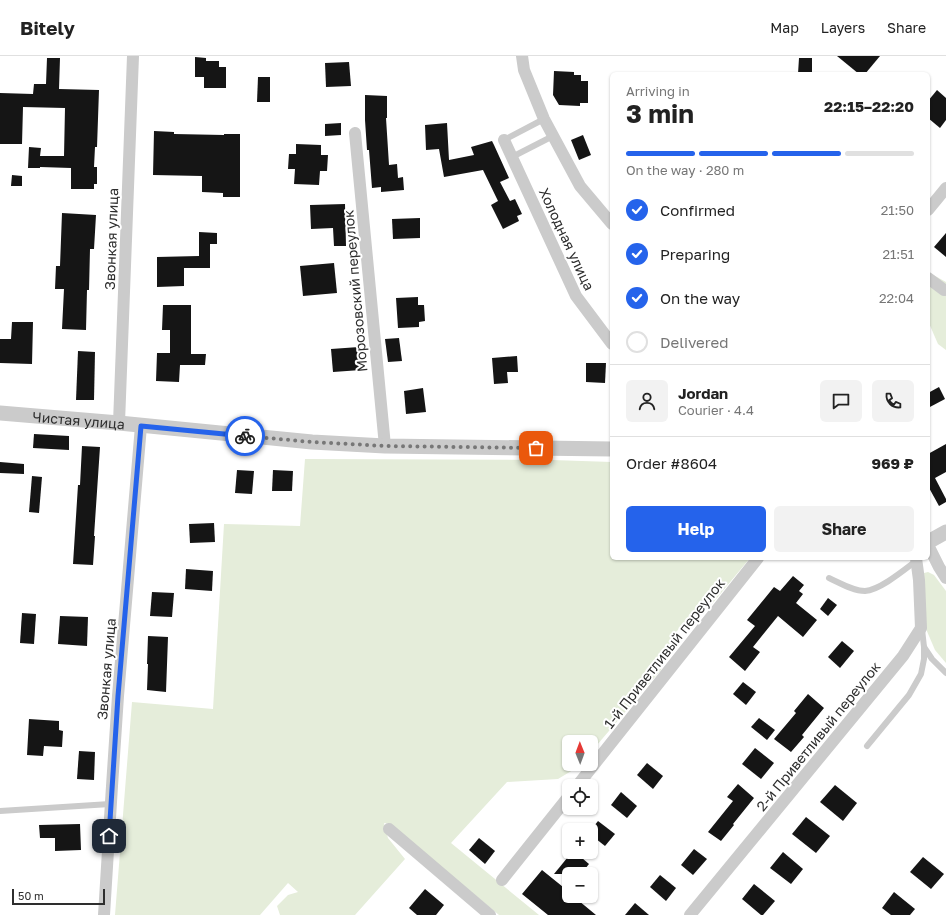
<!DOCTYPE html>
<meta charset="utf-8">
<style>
body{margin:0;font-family:"Golos Text",sans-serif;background:#f2f2f2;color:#222;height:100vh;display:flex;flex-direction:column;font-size:15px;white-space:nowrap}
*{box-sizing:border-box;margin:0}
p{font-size:13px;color:#767676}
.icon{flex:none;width:22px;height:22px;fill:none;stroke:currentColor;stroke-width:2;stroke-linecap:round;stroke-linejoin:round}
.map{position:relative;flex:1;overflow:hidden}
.details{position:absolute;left:610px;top:16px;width:320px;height:488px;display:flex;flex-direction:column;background:#fff;border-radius:6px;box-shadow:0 1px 3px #0004}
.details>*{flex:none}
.needle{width:26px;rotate:359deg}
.buttons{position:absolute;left:562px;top:679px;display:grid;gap:8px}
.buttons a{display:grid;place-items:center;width:36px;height:36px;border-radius:6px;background:#fff;box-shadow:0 1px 3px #0004;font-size:20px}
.scale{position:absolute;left:12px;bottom:10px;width:93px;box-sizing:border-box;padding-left:4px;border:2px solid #2e2e2e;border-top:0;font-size:11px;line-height:14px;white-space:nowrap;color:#2e2e2e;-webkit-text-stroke:3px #fff;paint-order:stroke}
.pin{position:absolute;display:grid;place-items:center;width:34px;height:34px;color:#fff;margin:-17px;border-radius:8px;box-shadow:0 2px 6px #0006}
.courier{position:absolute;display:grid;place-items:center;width:40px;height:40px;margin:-20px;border:3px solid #2563eb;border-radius:50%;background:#fff;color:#222;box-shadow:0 1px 5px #0007}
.headline em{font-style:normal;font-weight:700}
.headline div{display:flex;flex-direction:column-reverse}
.headline{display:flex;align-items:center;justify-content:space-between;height:68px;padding:0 16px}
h1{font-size:26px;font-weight:700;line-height:30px}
.bar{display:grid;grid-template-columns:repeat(4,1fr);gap:6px 4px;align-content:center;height:48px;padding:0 16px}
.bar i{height:5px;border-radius:3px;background:#e0e0e0}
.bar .current{background:#2563eb}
.bar p{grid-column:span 4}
.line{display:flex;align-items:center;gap:10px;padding:0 16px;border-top:1px solid #e0e0e0}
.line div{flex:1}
.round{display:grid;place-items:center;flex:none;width:42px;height:42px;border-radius:6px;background:#f2f2f2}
ol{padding:0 16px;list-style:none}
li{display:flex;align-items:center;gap:12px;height:44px}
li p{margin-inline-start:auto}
li .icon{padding:4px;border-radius:50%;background:#2563eb;color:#fff;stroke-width:4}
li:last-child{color:#767676}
li i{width:22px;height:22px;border:2px solid #e0e0e0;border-radius:50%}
.action{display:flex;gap:8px;margin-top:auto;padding:8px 16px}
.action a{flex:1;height:46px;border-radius:6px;background:#2563eb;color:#fff;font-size:16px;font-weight:700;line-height:46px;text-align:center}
.action a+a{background:#f2f2f2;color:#222}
header{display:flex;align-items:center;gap:24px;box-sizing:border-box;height:56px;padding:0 20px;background:#fff;border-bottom:1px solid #e0e0e0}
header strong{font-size:19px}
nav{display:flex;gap:22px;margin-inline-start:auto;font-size:14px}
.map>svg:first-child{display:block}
.green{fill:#e5edda}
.building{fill:#151515}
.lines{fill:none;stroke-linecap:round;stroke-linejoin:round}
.service{stroke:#cbcbcb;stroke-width:6}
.minor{stroke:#cbcbcb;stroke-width:12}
.tertiary{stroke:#cbcbcb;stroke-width:15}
.done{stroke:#777;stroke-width:4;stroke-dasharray:0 7.2}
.route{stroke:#2563eb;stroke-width:5}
.labels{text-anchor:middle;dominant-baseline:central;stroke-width:4;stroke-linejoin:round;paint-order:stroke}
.street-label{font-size:14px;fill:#2e2e2e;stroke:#fff}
</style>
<header>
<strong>Bitely</strong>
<nav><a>Map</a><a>Layers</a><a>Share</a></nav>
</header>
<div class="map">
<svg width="946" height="859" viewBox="0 0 946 859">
<rect width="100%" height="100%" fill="#fff"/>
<g class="green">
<polygon points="928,216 946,226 946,294 938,288 928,265"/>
<polygon points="305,403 552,404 612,406 612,502 750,502 712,548 696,554 677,575 664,597 661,614 591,696 591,686 569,686 569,708 580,708 578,711 558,723 507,726 451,787 539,859 499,859 390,768 384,767 388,782 405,803 355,859 280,859 277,850 288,839 298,836 288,827 260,859 115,859 132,646 213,653 224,468 300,470"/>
<polygon points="928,516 934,519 946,535 946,607 935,594 926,573 924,517"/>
</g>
<g class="building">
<polygon points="837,0 880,0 865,18 859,18"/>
<polygon points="195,1 206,2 206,5 219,5 219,11 226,11 226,32 204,32 204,21 195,21"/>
<polygon points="47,2 60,2 59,33 99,34 97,91 95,91 94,111 97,111 97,128 94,128 94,133 71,133 71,112 40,111 40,112 28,112 29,91 41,92 40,100 64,100 65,52 23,51 22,88 0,88 0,37 33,38 34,28 46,28"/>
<polygon points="799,2 812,2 812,18 798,18"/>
<polygon points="349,6 351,30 326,31 325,7"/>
<polygon points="554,15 574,16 574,19 581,19 581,25 588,25 588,47 580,47 580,50 559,49 553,39"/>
<polygon points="258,21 270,21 270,46 257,46"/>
<polygon points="937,34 946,42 946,64 940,72 928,62 928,45"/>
<polygon points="365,39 387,40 387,62 386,62 389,109 397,108 398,122 403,121 404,134 381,136 381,131 372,132 369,94 367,94 365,64"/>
<polygon points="341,67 341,79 325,80 325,68"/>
<polygon points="447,67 449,104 474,99 471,91 492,85 494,89 509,122 500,126 510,145 515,143 522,158 517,160 519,165 503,173 491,149 498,145 483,114 444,121 439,93 426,94 425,69"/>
<polygon points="154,75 174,76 174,78 224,79 224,78 240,78 240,141 223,141 223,137 202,136 202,120 153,119"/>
<polygon points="583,79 591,99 579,104 571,84"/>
<polygon points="296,88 321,89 321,99 328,99 327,115 320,115 319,129 294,128 295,113 288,113 289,98 296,98"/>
<polygon points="12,119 22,120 22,130 11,130"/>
<polygon points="345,148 346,190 334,190 333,172 311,173 310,149"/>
<polygon points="62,157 96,159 94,193 90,193 89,234 87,234 86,274 62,273 64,233 55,233 56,210 60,210"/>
<polygon points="420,162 420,182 393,183 392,163"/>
<polygon points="199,176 217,177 217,188 210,188 210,212 184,212 184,230 157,231 157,201 199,200"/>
<polygon points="946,177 946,201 934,191"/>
<polygon points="334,207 337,237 303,240 300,210"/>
<polygon points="418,241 418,249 424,249 425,265 419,266 419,271 398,272 396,242"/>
<polygon points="163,249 191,249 191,298 206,298 205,309 180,309 179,326 156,325 157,297 170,297 170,274 162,274"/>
<polygon points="12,266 33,266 32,308 0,307 0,283 11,283"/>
<polygon points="399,282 402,305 388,306 385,283"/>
<polygon points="359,291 361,314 333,316 331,293"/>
<polygon points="78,295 95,296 94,344 76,344"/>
<polygon points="517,300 518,316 507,316 508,327 494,328 492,302"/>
<polygon points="586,307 606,307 605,327 586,326"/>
<polygon points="939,331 945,343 928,352 928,337"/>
<polygon points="423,332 426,356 406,358 404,335"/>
<polygon points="34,378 69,380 69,394 33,392"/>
<polygon points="946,388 946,416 935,422 946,443 946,446 939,450 928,430 928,398"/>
<polygon points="82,390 100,391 94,480 95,480 93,509 73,508 78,429 80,429"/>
<polygon points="0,406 24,408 24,418 0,417"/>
<polygon points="237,414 254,415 252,438 235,437"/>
<polygon points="273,414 293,415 292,435 272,435"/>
<polygon points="32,420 42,421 39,457 29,456"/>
<polygon points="214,467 215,486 190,487 189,468"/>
<polygon points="186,513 213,515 212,535 185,533"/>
<polygon points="793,520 804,529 799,535 803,538 796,547 817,564 803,581 778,560 753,591 760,596 745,615 729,601 755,570 747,564 774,531 780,535"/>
<polygon points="152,536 174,537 172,561 150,560"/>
<polygon points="828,542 837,549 828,560 820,553"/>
<polygon points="22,557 36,558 34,588 20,587"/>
<polygon points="60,560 88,561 87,590 58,588"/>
<polygon points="148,580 168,581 166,636 147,634 148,608 147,608"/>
<polygon points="842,585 854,595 840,612 828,601"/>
<polygon points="743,626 756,636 746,649 733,638"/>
<polygon points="808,638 824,652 802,679 804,681 791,696 774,683 796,657 794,655"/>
<polygon points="759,662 775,674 767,684 751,671"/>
<polygon points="29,663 59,665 59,674 63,675 62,691 44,690 43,700 27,699"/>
<polygon points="755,692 774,707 761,723 742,708"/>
<polygon points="79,695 95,696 94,724 77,723"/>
<polygon points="647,707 663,720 653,733 637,719"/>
<polygon points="738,728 754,742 733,768 734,769 721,785 708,776 733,745 727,741"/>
<polygon points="835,729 857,747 843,765 820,746"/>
<polygon points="621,736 637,750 627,762 611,749"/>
<polygon points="806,761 830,780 816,797 792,778"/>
<polygon points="598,765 615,778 605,790 591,779 591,774"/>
<polygon points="80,768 81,794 55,795 55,782 40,782 39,769"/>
<polygon points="479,782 495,795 485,808 469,794"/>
<polygon points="694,793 707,803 693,819 681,809"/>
<polygon points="572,796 575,796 589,808 581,818 554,818"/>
<polygon points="783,796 803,813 791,828 770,812"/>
<polygon points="923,801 944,818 931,833 910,816"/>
<polygon points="542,814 568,835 567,835 569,837 569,840 573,840 596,859 548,859 522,838"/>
<polygon points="660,819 676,832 666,845 650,831"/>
<polygon points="754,828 775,845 763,859 761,859 742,843"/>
<polygon points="425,833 444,849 436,859 417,859 409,852"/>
<polygon points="894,836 915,853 910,859 891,859 882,852"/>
<polygon points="635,847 649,859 625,859"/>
</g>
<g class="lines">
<g class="service">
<polyline points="504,84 544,63"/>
<polyline points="512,101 553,80"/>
<path d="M829,522C840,527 853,535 865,535C880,534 904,514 916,505"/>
<polyline points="922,573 924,591 932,603 946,617"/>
<polyline points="867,690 909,639 921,618 924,603 924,591"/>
<polyline points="0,755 110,748"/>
</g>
<g class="minor">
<polyline points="522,0 524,14 544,63 580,130 612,168"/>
<polyline points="355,77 385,390"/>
<polyline points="504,84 576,240 612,288"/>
<polyline points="928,154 946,132"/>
<polyline points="928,222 944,234"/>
<polyline points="119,367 133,0"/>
<polyline points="928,489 939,511 946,522"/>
<polyline points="577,730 758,502"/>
<polyline points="389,773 490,859"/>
<polyline points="502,824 569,740"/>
<polyline points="104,859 112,730 118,640 141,370"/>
<polyline points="690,859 903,600 921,572 919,524 916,502"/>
</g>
<g class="tertiary">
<path id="s1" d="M0,357L119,367L312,386L385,390L612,393"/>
<polyline points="928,486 946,476"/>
</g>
</g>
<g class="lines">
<polyline class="done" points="245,380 312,386 385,390 536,392"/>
<polyline class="route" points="109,780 118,640 141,370 245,380"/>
</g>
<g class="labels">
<g class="street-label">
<text transform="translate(111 183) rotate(-88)">Звонкая улица</text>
<text transform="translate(567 183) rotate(65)">Холодная улица</text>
<text transform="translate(355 235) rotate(-95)">Морозовский переулок</text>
<text stroke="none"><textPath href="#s1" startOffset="79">Чистая улица</textPath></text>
<text transform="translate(664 597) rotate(-52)">1-й Приветливый переулок</text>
<text transform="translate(106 613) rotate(-85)">Звонкая улица</text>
<text transform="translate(818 680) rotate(-51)">2-й Приветливый переулок</text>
</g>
</g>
</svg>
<div class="buttons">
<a><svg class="needle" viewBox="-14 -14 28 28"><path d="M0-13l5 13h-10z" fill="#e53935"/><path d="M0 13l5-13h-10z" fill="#767676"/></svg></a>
<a><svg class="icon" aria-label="locate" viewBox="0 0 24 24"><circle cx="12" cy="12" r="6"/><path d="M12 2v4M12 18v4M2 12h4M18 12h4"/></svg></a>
<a>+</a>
<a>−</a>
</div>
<div class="scale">50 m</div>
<div class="pin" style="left:536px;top:392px;background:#ea580c"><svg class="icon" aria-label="bag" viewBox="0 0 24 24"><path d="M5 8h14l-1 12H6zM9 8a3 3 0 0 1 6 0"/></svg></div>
<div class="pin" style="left:109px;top:780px;background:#1f2937"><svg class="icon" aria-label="home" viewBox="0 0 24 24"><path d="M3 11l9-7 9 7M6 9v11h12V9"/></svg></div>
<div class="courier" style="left:245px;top:380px"><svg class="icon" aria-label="bike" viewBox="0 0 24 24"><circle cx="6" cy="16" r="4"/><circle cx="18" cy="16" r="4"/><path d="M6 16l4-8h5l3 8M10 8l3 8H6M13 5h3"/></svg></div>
<section class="details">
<div class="headline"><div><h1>3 min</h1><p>Arriving in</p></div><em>22:15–22:20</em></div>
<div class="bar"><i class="current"></i><i class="current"></i><i class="current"></i><i></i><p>On the way · 280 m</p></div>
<ol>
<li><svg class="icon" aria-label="check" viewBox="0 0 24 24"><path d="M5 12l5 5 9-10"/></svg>Confirmed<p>21:50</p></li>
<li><svg class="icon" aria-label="check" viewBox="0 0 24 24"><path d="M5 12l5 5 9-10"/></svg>Preparing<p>21:51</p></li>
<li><svg class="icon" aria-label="check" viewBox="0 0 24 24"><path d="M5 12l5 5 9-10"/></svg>On the way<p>22:04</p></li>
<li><i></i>Delivered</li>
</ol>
<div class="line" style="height:72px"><a class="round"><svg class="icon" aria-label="person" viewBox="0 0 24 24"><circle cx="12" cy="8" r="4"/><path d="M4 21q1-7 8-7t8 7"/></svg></a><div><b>Jordan</b><p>Courier · 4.4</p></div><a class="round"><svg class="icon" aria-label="chat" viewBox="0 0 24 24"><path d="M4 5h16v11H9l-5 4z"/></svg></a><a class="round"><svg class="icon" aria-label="phone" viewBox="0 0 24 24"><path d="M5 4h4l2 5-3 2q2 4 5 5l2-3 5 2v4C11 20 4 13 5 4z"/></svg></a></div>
<div class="line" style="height:52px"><div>Order #8604</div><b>969 ₽</b></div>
<div class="action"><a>Help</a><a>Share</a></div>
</section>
</div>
